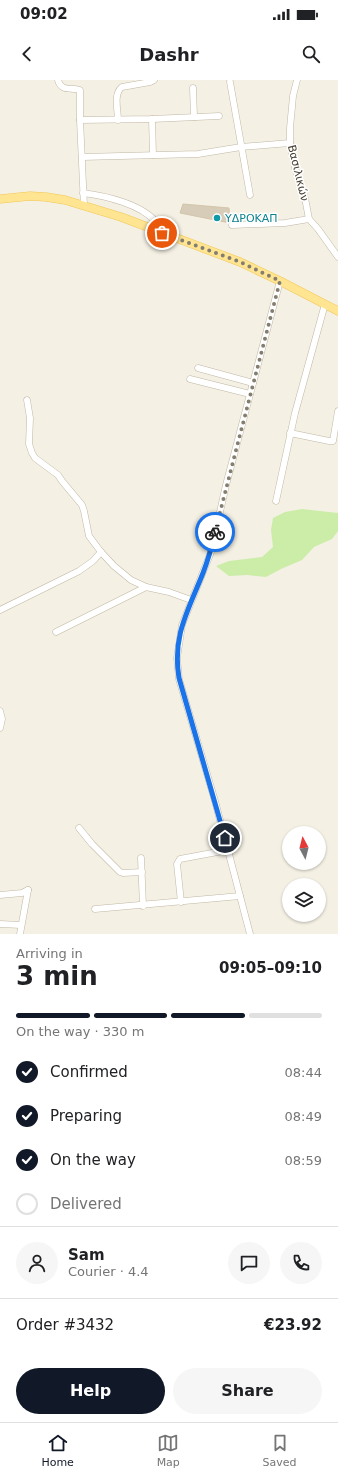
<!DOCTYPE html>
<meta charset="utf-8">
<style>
body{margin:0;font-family:"DejaVu Sans",sans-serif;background:#f6f6f6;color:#202124;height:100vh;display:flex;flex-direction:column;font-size:15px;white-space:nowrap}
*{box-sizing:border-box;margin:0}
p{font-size:13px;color:#757577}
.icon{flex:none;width:22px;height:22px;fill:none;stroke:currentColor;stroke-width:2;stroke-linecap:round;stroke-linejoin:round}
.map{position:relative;height:854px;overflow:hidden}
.side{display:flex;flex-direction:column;background:#fff;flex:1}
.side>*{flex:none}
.needle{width:26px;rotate:353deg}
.controls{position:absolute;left:282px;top:746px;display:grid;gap:8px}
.controls a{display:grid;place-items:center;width:44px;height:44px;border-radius:50%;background:#fff;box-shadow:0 1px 3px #0004;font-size:20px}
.pin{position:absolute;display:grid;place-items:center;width:34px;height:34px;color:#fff;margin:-17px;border:2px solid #fff;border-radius:50%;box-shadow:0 1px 4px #0007}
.courier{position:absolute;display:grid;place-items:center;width:40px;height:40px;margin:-20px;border:3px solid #1a73e8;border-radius:50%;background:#fff;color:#222;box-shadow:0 1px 5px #0007}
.overview em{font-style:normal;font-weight:700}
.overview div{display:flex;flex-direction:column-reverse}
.overview{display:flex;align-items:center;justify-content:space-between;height:68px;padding:0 16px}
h1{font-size:26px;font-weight:700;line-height:30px}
.bar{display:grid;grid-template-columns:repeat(4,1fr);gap:6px 4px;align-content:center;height:48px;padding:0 16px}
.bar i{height:5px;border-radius:3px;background:#e0e0e0}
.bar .on{background:#111827}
.bar p{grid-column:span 4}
.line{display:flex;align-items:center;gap:10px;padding:0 16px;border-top:1px solid #e0e0e0}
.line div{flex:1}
.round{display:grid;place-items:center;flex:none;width:42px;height:42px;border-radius:21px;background:#f6f6f6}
ol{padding:0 16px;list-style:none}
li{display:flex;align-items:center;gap:12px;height:44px}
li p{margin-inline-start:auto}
li .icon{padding:4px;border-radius:50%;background:#111827;color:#fff;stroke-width:4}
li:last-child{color:#757577}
li i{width:22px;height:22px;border:2px solid #e0e0e0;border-radius:50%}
.primary-button{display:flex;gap:8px;margin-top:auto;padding:8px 16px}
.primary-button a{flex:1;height:46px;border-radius:24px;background:#111827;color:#fff;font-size:16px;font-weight:700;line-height:46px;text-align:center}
.primary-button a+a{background:#f6f6f6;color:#202124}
.status{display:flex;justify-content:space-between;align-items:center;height:28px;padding:0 20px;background:#fff;direction:ltr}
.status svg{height:11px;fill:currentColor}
header{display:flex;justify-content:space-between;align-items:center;height:52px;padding:0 16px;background:#fff;font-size:18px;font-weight:700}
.menu{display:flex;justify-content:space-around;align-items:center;height:56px;border-top:1px solid #e0e0e0;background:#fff;font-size:11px;color:#757577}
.menu a{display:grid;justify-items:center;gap:2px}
.menu .on{color:#111827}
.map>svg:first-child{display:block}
.green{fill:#cbeda8}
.building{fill:#d7ccb8;stroke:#d3c5aa}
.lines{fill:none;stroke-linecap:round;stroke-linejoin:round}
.minor-casing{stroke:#c1b8a5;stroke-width:7}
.major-casing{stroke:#f1c855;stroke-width:9}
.minor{stroke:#fff;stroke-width:6}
.major{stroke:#ffe492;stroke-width:8}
.done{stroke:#847e71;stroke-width:4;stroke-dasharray:0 7.2}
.route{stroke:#1a73e8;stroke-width:5}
.culture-dot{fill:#0f9aa8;stroke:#fff;stroke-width:1.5}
.labels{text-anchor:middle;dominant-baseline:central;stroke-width:3;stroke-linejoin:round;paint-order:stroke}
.street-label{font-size:11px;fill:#474033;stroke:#fff}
.culture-label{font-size:11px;fill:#0d838f;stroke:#fff;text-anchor:start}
</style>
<div class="status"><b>09:02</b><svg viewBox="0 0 49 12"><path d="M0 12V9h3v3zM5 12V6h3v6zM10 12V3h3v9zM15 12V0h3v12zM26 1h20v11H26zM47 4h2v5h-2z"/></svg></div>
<header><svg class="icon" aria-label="back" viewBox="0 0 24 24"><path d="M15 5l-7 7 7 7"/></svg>Dashr<svg class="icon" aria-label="search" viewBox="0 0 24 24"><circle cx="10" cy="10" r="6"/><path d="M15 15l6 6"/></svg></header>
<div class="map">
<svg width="338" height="854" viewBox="0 0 338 854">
<rect width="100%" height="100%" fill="#f4f0e4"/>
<polygon class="green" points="302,429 338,433 338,451 332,459 314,467 302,480 281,489 266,497 247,495 229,496 216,486 229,481 262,477 273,467 271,450 273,438 285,432"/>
<polygon class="building" points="183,124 229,128 230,143 180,133"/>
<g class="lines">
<g class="minor-casing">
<g id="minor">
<path d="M58,0C61,12 71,7 80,10V40L84,126"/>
<polyline points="297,0 293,16 290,48 290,63 295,88 305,118 309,139 318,149 338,177"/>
<polyline points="230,2 250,115"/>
<polyline points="193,8 194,37"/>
<polyline points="152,39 153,75"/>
<polyline points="80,40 152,39 219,36"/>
<path d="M118,40C118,30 113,14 122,7L150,2L154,0"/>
<polyline points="82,77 198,74 241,67 290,63"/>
<path d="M83,113C106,116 141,124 156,142C159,145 161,150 162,153"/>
<polyline points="232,145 285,143 309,139"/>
<polyline points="198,288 253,303"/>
<polyline points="190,299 250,314"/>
<polyline points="27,320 30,338 29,364 32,373 35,378 58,395 62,401 82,425 84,431 89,456 101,472"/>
<polyline points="290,353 329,361 333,361 338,331"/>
<polyline points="276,421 295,333 325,224"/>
<polyline points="0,530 79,491 93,481 101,472 114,486 131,500 146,507 169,512 191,520"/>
<polyline points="56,552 146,507"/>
<polyline points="0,631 2,639 0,648"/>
<polyline points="79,748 92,764 120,792 123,793 142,792"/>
<polyline points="141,778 143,826"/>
<polyline points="0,815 22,813 28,810"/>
<polyline points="181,822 177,784 180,779 228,770"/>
<polyline points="95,829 240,816"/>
<polyline points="0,844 21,845"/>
<polyline points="20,854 28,810"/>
<polyline points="250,854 215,721 179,599 177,578 182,545 211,472 226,405 280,201"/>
</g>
</g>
<g class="major-casing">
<polyline id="major" points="0,119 30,116 46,117 65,120 121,137 240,182 280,201 338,231"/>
</g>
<use href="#minor" class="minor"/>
<use href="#major" class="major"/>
</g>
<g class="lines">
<polyline class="done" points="162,153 240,182 280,201 234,378 215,452"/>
<path class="route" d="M215,452C212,466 208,480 203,493C188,531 172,556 179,598L225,758"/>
</g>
<circle class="culture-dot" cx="217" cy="138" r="4"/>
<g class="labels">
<g class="street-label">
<text transform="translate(298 93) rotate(76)">Βασιλικών</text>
</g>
<g class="culture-label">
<text x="225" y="138">ΥΔΡΟΚΑΠ</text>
</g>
</g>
</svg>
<div class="controls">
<a><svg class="needle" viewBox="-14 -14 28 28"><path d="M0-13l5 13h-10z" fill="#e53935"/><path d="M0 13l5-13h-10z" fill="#757577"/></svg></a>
<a><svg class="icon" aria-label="layers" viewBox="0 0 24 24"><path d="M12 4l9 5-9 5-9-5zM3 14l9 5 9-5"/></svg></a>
</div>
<div class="pin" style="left:162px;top:153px;background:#ea580c"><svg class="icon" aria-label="bag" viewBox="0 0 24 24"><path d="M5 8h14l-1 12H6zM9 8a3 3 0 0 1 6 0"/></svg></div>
<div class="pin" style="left:225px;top:758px;background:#1f2937"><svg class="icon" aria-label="home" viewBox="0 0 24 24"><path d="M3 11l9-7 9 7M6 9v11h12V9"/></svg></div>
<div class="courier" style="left:215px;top:452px"><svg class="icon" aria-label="bike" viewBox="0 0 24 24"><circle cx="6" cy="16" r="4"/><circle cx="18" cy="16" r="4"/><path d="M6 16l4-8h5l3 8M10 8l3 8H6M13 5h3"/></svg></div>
</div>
<section class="side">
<div class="overview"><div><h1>3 min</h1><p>Arriving in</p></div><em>09:05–09:10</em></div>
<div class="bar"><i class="on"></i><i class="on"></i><i class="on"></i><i></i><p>On the way · 330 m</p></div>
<ol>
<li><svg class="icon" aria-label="check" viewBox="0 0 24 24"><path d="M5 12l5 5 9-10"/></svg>Confirmed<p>08:44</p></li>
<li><svg class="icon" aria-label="check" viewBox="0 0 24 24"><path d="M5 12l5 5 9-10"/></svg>Preparing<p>08:49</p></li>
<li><svg class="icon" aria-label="check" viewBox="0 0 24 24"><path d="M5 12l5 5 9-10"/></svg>On the way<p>08:59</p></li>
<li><i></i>Delivered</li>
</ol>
<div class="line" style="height:72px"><a class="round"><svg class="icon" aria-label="person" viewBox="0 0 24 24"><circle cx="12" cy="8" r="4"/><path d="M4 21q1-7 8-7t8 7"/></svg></a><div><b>Sam</b><p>Courier · 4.4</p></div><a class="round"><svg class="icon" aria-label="chat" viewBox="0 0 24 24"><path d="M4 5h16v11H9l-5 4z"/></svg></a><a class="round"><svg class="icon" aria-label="phone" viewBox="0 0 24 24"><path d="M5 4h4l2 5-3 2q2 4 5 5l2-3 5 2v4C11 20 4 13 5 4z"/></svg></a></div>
<div class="line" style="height:52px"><div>Order #3432</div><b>€23.92</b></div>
<div class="primary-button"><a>Help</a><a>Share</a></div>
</section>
<nav class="menu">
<a class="on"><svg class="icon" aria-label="home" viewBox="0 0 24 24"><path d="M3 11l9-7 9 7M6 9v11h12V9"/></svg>Home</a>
<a><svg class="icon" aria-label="map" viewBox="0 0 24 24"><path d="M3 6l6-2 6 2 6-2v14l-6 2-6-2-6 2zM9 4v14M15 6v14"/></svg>Map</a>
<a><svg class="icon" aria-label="saved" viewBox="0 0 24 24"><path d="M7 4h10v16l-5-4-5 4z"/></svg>Saved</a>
</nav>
